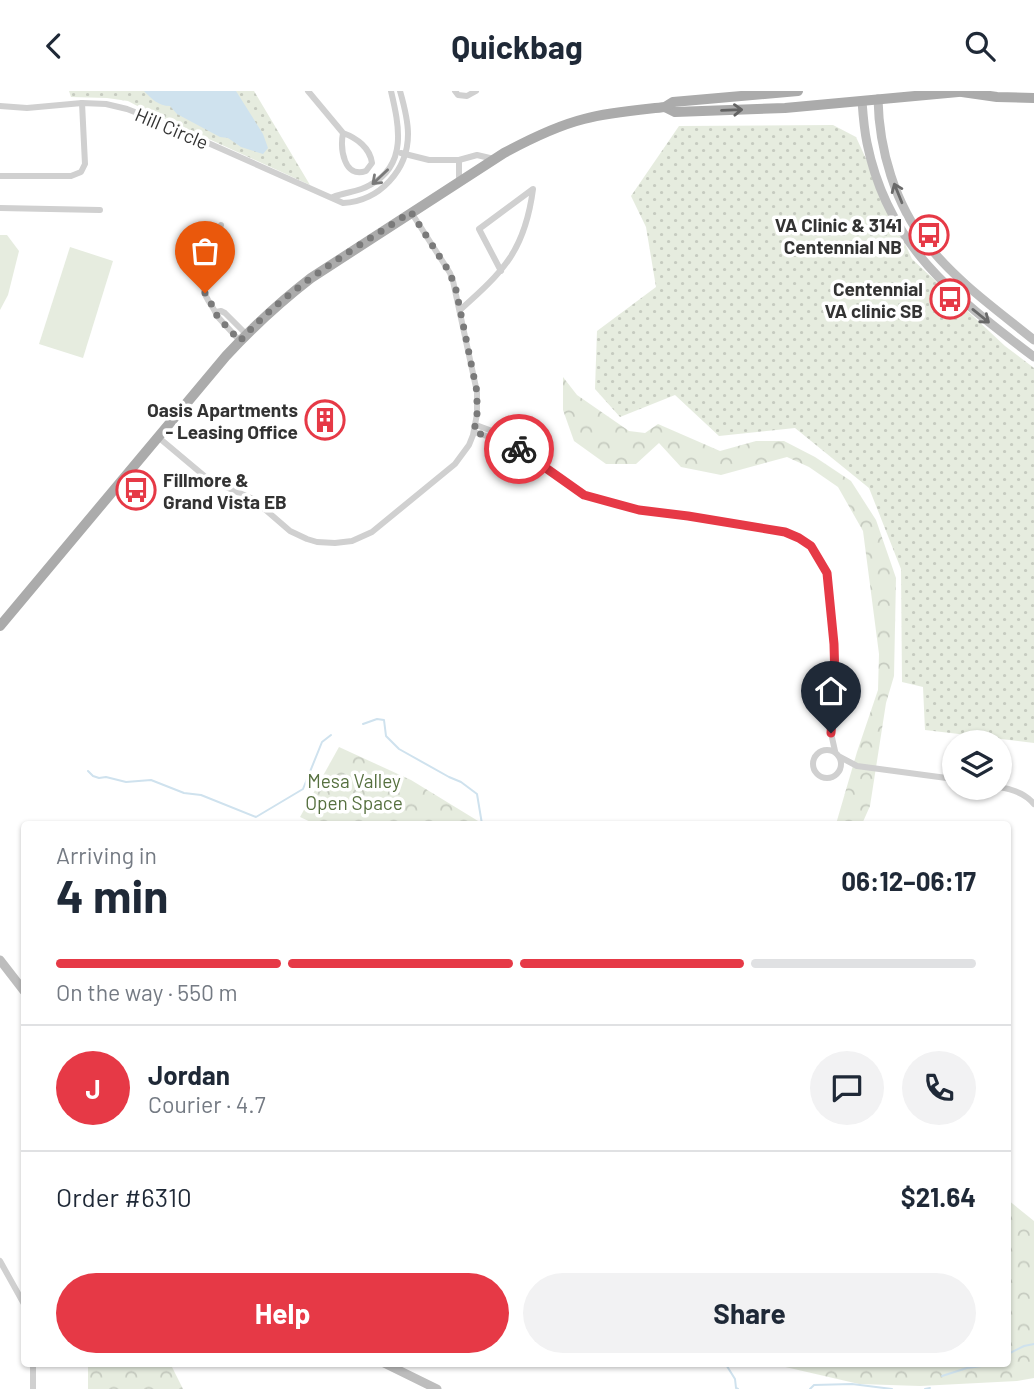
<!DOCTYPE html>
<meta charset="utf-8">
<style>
body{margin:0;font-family:Barlow,sans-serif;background:#f2f2f3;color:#1f2937;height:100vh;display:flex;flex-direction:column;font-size:26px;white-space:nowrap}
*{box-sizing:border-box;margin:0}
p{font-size:23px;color:#747a83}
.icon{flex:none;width:38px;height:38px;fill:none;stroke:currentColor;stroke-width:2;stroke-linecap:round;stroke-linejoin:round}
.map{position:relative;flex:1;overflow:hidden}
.drawer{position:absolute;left:21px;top:730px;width:990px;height:546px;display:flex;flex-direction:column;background:#fff;border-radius:7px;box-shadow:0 2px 5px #0004}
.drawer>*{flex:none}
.tools{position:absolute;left:942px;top:639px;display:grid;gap:14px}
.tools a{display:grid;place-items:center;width:70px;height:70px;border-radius:50%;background:#fff;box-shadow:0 2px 5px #0004;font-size:35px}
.pin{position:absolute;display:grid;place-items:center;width:60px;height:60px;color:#fff;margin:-72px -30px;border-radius:50% 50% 50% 0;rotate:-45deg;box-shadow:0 0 7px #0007}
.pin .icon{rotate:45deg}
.courier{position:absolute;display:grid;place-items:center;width:70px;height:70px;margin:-35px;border:5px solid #e63946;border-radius:50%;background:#fff;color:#222;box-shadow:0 2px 9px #0007}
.head em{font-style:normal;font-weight:700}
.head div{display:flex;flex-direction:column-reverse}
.head{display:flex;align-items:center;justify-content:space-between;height:119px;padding:0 35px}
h1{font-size:46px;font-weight:700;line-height:52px}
.bar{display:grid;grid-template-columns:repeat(4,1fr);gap:10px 7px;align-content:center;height:84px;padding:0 35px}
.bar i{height:9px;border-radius:5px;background:#e0e1e3}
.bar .selected{background:#e63946}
.bar p{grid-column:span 4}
.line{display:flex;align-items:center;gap:18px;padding:0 35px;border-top:2px solid #e0e1e3}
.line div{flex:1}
.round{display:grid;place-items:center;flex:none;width:74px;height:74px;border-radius:37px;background:#f2f2f3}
.button{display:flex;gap:14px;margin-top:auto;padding:14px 35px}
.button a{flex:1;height:80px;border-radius:42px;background:#e63946;color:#fff;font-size:28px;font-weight:700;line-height:80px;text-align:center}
.button a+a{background:#f2f2f3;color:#1f2937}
header{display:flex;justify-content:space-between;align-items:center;height:91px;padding:0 35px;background:#fff;font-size:32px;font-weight:700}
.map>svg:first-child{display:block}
.grass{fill:url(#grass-dots)}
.forest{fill:url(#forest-crowns)}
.pitch{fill:#e6ecdf}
.water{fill:#cfe2ee}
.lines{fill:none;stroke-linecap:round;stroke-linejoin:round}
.stream{stroke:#cfe2ee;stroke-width:2}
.minor{stroke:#d0d0d0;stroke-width:6}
.secondary{stroke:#bdbdbd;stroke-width:9}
.primary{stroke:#ababab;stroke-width:10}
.oneway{stroke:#636363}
.oneway2{stroke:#7a7a7a}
.oneway3{stroke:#6a6a6a}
.done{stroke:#7a7a7a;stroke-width:7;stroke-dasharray:0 12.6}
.route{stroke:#e63946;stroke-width:9}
.labels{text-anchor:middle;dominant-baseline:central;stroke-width:7;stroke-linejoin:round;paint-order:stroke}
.street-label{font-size:19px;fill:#333;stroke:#fff}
.poi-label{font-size:19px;font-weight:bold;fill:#333;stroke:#fff;text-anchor:end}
.park-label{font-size:19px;fill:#56703f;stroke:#fff}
</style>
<header><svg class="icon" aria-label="back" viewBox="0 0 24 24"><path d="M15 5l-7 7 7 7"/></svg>Quickbag<svg class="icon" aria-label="search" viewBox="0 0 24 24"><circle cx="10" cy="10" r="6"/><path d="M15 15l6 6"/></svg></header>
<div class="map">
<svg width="1034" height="1298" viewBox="0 0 1034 1298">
<defs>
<pattern id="grass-dots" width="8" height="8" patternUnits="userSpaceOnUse" patternTransform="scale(1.75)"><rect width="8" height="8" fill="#e6ecdf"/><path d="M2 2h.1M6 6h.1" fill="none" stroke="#c6cbc0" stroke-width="1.8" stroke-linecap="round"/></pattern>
<pattern id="forest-crowns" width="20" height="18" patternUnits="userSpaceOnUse" patternTransform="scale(1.75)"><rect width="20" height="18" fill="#e6ecdf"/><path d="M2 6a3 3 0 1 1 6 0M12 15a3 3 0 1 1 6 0" fill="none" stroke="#c6cbc0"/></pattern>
</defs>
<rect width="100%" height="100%" fill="#fff"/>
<g class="grass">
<polygon points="69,0 254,0 310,94 143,18 128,10 107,7 71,6"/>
<polygon points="833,34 856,46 912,168 1005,255 1034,277 1034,652 925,639 923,596 902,591 901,478 869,397 795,337 719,345 675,304 620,326 595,298 597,240 656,196 646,136 631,105 679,35"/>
</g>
<g class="forest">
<polygon points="563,286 577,304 629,340 645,342 658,333 720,360 756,350 784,350 815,366 851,390 876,429 896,487 894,585 886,612 870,715 862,733 836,733 857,661 878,599 879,563 863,440 838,396 809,376 787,366 721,384 681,376 659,352 636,373 606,373 574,350 563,319"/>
<polygon points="339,656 411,689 483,733 315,733 300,726"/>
<polygon points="1008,1109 1034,1130 1034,1287 1017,1290 920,1295 859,1293 768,1272 1008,1272"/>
<polygon points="88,1272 170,1272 183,1298 88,1298"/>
</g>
<g class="pitch">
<polygon points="0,144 7,144 19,160 8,204 0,219"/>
<polygon points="70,156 113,170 83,267 39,253"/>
</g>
<path class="water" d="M144,0H236L263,43L268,57L263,63L241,56L228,47L220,46L177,23L170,15C158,15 152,8 144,0Z"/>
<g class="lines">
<g class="stream">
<polyline points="363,633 377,628 384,629 386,645 399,658 449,686 461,691 477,703 482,733"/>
<polyline points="88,680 93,685 99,687 106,686 126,691 151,689 184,702 201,704 256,726 303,698 322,651 331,644"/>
<polyline points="1008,1263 1024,1255 1034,1253"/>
<polyline points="725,1272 735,1288 736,1297 738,1298"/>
<polyline points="942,1285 967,1277 982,1275 988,1272"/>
<polyline points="810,1298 814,1294 852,1293 892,1298"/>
<polyline points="925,1298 930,1297"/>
</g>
<g class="minor">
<path d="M308,0L343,42C357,47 370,57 372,72L366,80C344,88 340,58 343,42"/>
<polyline points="455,0 458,4 467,5 476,0"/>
<path d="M0,15L27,17L82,12L106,13L127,18L163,32L343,112C380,110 408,79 408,43C408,29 404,14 400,0"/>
<polyline points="401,62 429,69 459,69 477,64 494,68"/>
<polyline points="0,85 71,85 81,81 85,73 82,12"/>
<polyline points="459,91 459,69"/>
<path d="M333,106C345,101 359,101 370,94C408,74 399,34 391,0"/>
<polyline points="0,117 100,119"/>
<path d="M221,134C212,155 197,177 204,200C206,209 214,216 217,225L240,250"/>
<path d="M460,219C504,180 525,159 533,98L479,138L501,180"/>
<polyline points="216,221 221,220 225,222 246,243"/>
<polyline points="476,334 500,343 503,347 584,404 639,419 688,425 785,441 799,447 811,455 827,482 835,575 831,642 835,660"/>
<polyline points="474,341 496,348 503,347"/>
<polyline points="158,346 208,388 253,408 290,440 307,448 317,451 335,452 352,450 372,441 455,373 469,354 473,344 477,323 477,301 453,190 450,182 411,121"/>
<circle cx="827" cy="673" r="14"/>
<polyline points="840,666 857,675 954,688"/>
<path d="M999,696C1012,698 1025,702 1034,713"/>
<polyline points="0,1170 24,1213"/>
<polyline points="33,1298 33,1272"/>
</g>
<g class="secondary">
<path d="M878,8C879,58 895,114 927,153C957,191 997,219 1034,249"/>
<path d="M862,10C863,24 864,38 867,52C888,156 955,206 1034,266"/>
<polyline points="0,869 24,900"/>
<polyline points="384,1272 437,1298"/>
</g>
<g class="primary">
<polyline points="962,1 997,6 1034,7"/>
<polyline points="665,16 675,21 785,17 969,0"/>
<path d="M0,535L226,265C252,237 280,211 311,187L504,62C530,48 556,35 584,28C610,21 638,19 665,16L673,11L798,0"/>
</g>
</g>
<defs><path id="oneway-shaft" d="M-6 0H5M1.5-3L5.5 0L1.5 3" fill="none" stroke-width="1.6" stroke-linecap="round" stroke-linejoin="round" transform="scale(1.75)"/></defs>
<use class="oneway" href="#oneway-shaft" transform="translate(732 19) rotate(-2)"/>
<use class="oneway2" href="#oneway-shaft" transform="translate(380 86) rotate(137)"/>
<g class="oneway3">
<use href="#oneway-shaft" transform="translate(898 102) rotate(-112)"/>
<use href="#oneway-shaft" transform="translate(981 225) rotate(39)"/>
</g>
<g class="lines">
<path class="done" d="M205,202L216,221L217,225L240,250C288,196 351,160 411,121L450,182L456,199L477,301V323L474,341L496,348L503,347L519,358"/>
<polyline class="route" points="519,358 584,404 639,419 688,425 785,441 799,447 811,455 827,482 834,553 835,590 831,642"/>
</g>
<defs>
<g id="bus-ring" transform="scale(2.0125)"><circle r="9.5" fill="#fff" stroke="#e63946" stroke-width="1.5"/><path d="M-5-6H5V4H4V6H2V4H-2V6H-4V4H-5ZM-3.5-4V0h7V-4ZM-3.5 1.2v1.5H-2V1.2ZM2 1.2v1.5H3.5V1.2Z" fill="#e63946"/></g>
<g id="building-ring" transform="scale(2.0125)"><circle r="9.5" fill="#fff" stroke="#e63946" stroke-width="1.5"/><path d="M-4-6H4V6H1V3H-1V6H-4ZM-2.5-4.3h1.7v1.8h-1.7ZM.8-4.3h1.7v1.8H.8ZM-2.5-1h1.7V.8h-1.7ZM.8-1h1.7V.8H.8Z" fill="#e63946"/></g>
</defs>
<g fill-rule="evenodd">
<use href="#bus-ring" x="929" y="144"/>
<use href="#bus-ring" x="950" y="208"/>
<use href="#building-ring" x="325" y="329"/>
<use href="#bus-ring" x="136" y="399"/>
</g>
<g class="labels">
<g class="street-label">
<text transform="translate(172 37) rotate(23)">Hill Circle</text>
</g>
<g class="poi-label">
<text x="902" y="133">VA Clinic &amp; 3141<tspan x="902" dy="22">Centennial NB</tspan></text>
<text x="923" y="197">Centennial<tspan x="923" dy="22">VA clinic SB</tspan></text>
<text x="298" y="318">Oasis Apartments<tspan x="298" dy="22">- Leasing Office</tspan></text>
<text x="163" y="388" text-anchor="start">Fillmore &amp;<tspan x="163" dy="22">Grand Vista EB</tspan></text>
</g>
<g class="park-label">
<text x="354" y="689">Mesa Valley<tspan x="354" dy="22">Open Space</tspan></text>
</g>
</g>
</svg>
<div class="tools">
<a><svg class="icon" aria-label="layers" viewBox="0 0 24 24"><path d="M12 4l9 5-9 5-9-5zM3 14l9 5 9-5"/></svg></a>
</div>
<div class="pin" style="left:205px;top:202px;background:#ea580c"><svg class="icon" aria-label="bag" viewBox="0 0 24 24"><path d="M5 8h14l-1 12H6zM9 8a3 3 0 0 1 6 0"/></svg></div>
<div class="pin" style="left:831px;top:642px;background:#1f2937"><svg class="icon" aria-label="home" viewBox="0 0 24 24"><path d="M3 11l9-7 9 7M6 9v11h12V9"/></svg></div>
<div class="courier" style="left:519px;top:358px"><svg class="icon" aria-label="bike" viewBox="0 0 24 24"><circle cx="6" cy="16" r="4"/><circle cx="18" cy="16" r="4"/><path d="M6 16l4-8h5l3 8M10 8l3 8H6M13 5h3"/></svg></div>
<section class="drawer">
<div class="head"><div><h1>4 min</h1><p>Arriving in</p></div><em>06:12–06:17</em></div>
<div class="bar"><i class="selected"></i><i class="selected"></i><i class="selected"></i><i></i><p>On the way · 550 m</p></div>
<div class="line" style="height:126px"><b class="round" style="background:#e63946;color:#fff">J</b><div><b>Jordan</b><p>Courier · 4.7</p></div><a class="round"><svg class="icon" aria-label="chat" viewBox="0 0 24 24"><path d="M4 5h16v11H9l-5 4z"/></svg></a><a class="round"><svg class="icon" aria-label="phone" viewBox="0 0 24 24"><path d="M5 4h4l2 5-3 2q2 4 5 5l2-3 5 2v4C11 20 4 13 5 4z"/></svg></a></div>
<div class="line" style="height:91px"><div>Order #6310</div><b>$21.64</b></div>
<div class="button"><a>Help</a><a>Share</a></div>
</section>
</div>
